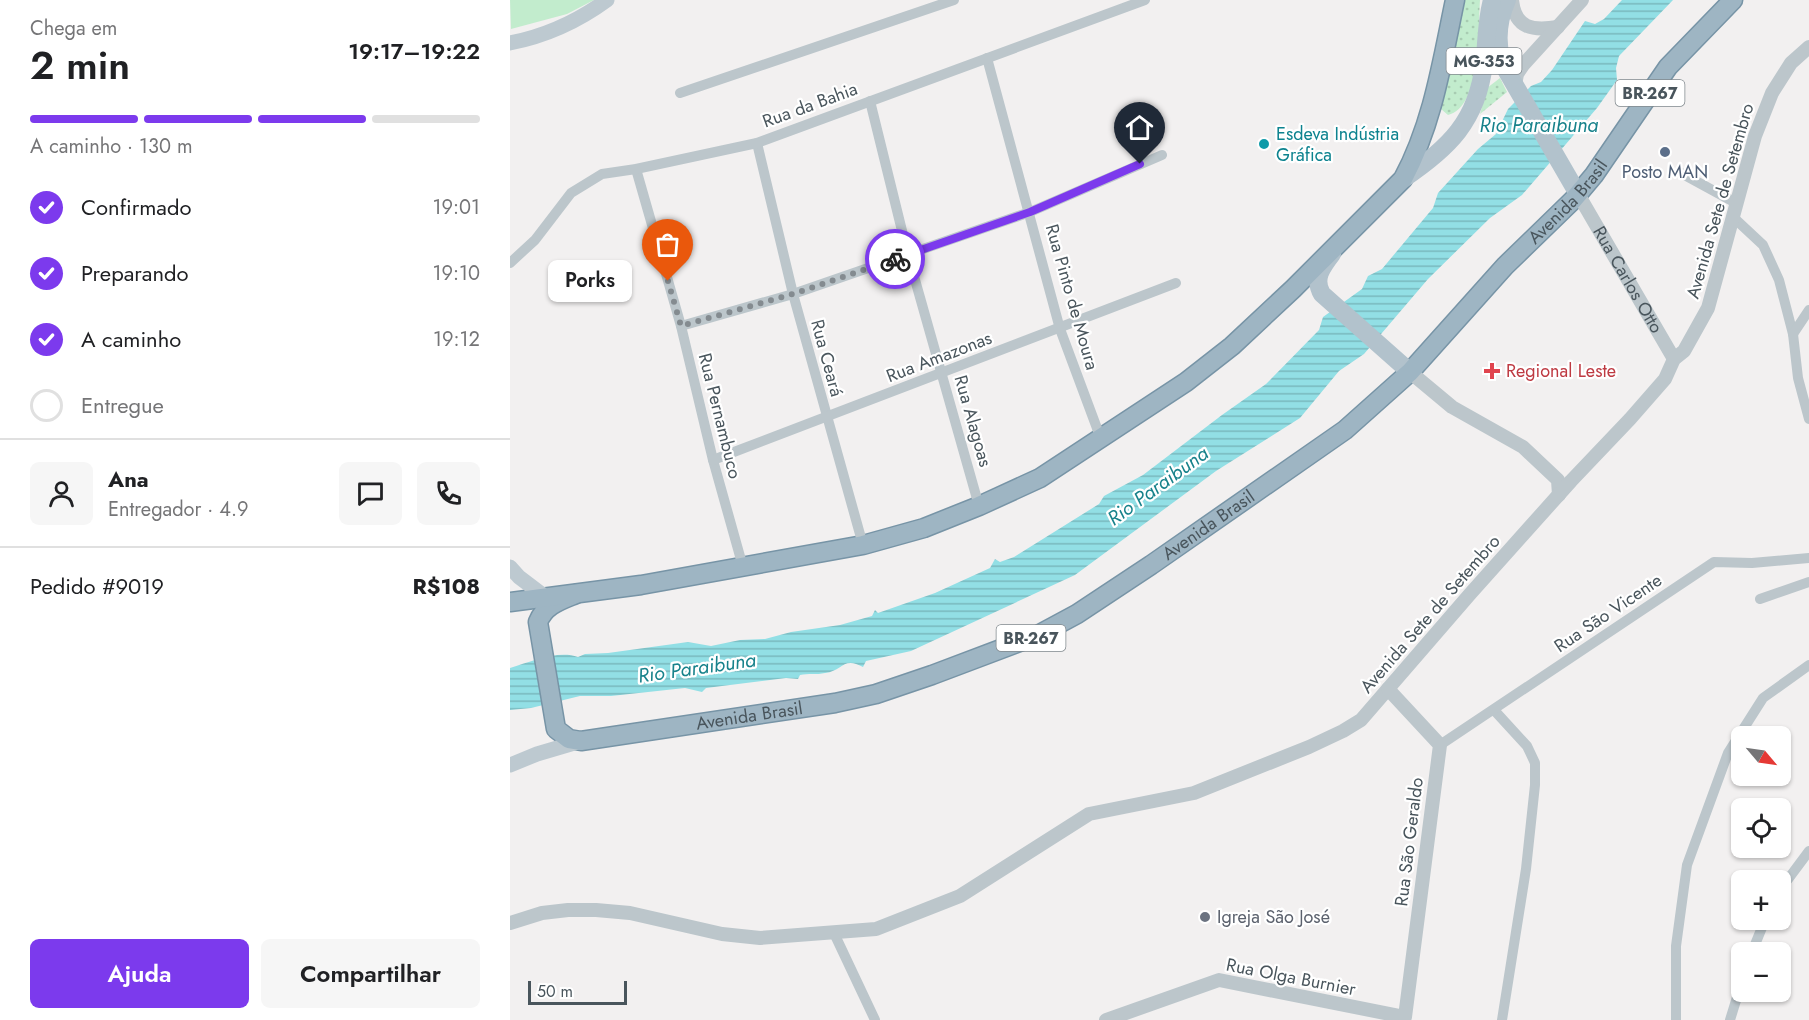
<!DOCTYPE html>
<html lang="pt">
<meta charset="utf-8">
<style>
body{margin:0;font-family:Jost,sans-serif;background:#f6f6f6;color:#202124;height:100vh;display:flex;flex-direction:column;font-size:22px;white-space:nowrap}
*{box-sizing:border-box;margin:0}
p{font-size:20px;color:#757577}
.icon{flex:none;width:33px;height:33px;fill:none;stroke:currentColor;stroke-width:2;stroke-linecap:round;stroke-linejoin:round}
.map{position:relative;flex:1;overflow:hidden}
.panel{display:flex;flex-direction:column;background:#fff;width:510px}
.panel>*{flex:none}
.needle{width:39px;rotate:119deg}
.tools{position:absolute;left:1221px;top:726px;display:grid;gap:12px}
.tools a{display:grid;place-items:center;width:60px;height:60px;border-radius:9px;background:#fff;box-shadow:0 2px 4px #0004;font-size:30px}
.scale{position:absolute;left:18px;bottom:15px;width:99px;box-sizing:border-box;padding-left:6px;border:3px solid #49555c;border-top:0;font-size:16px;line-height:21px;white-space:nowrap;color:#49555c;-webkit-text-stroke:4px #fff;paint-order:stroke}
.pin{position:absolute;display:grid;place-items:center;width:51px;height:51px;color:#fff;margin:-62px -26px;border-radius:50% 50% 50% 0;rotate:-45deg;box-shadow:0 0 6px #0007}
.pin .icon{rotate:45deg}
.courier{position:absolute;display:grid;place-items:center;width:60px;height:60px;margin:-30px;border:4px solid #7c3aed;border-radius:50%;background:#fff;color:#222;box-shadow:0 2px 8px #0007}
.bubble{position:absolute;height:42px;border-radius:9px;background:#fff;box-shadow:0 2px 4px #0004;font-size:20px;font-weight:600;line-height:42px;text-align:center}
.overview em{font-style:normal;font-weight:600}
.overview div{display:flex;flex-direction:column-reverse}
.overview{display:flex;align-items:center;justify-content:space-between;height:102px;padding:0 30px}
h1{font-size:39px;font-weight:600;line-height:45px}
.bar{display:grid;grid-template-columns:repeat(4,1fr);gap:9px 6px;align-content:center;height:72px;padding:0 30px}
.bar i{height:8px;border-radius:4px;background:#e0e0e0}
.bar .current{background:#7c3aed}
.bar p{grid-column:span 4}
.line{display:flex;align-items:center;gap:15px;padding:0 30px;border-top:2px solid #e0e0e0}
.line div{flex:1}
.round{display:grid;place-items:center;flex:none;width:63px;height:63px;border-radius:9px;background:#f6f6f6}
ol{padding:0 30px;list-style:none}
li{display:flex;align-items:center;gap:18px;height:66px}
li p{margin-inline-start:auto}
li .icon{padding:6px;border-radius:50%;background:#7c3aed;color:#fff;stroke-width:4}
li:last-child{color:#757577}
li i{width:33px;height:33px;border:3px solid #e0e0e0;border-radius:50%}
.cta{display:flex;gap:12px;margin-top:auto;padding:12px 30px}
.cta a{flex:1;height:69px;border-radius:9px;background:#7c3aed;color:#fff;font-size:24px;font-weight:600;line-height:69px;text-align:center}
.cta a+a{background:#f6f6f6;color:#202124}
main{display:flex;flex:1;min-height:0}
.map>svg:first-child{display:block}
.grass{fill:#c2eccd}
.park{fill:url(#park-dots)}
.water{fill:url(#water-rules)}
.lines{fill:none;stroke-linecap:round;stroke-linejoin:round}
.trunk-casing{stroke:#7794a6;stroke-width:21}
.minor{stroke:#bcc6cb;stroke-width:10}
.tertiary{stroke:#bcc6cb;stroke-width:14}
.secondary{stroke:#bdc9d0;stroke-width:15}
.primary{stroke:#b2c2cc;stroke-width:18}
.trunk{stroke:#9eb5c3;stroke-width:18}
.done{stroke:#848b90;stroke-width:6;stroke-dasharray:0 10.8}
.route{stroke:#7c3aed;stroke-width:8}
.culture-dot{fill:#0f9aa8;stroke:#fff;stroke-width:2}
.service-dot{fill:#5c6f8a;stroke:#fff;stroke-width:2}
.health-dot{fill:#e0444e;stroke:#fff;stroke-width:2}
.worship-dot{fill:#6b7280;stroke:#fff;stroke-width:2}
.labels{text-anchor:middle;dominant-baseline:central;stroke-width:4.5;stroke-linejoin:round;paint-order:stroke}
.shield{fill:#fff;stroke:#80888d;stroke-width:1.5}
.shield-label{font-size:16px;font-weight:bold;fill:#49555c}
.street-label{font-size:18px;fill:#49555c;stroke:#fff}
.culture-label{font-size:18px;fill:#0d838f;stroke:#fff;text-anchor:start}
.service-label{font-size:18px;fill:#4e5e75;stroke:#fff}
.health-label{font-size:18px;fill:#be3a42;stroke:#fff;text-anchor:start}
.worship-label{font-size:18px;fill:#5b616d;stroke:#fff;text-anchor:start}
.water-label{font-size:20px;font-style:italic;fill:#17828b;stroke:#fff}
</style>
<main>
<section class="panel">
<div class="overview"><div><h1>2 min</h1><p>Chega em</p></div><em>19:17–19:22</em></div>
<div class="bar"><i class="current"></i><i class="current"></i><i class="current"></i><i></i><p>A caminho · 130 m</p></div>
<ol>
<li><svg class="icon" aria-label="check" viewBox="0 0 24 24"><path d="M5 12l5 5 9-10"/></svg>Confirmado<p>19:01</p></li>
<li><svg class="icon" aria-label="check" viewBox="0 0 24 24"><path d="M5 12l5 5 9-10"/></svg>Preparando<p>19:10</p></li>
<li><svg class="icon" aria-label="check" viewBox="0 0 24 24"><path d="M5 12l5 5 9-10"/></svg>A caminho<p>19:12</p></li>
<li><i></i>Entregue</li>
</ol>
<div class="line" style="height:108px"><a class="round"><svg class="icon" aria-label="person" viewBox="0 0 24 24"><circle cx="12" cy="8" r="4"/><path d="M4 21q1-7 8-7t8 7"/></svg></a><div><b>Ana</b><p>Entregador · 4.9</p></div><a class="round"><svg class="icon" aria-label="chat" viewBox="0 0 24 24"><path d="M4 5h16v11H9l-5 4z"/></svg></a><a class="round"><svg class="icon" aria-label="phone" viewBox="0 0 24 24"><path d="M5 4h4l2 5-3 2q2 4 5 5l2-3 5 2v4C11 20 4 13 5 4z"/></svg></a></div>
<div class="line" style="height:78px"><div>Pedido #9019</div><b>R$108</b></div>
<div class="cta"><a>Ajuda</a><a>Compartilhar</a></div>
</section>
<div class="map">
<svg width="1299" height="1020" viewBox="0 0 1299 1020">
<defs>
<pattern id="park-dots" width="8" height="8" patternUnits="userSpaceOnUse" patternTransform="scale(1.5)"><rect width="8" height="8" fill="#c2eccd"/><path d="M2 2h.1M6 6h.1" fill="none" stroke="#a8ccb2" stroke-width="1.8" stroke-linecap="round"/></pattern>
<pattern id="water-rules" width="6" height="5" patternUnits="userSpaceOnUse" patternTransform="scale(1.5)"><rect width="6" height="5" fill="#92dfe5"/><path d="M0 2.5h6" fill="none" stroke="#79b8bd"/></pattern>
</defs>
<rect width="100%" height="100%" fill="#f2f0f0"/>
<polygon class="grass" points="0,0 84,0 57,14 1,29"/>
<g class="park">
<path d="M953,0H970C968,28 972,107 938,115L931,109V103Z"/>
<polygon points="990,78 997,92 970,114 977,88"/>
</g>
<path class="water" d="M1112,0H1163L1109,56L1106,68L1107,80L1087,108L1012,195L980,218L918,279L854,354L829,371L790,418L706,471L565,575L401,651L356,661L353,667C333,656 333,671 315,673C307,675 298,673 290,675L288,679L276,678L196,688L192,692L175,688L101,696H70L21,708L0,710V668C21,662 47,650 68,657L75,654L98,653L178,642L201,646L230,640L255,639L281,632L330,625L362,616L365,610L368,613L425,593L480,568L485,559L490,562L504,557L589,504L594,496L633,475L712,415L756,384L809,330L813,317L852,289L858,276L872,269L923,208L928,193L968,149L986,134L998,109L1021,86L1031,82L1042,70L1075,21L1085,24L1094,19Z"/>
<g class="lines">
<g class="trunk-casing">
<g id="trunk">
<path id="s2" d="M66,594C49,601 35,605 28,622L46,729L59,739L71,741L325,703L366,694L422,675L528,635L567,614L641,565L835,430L900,372L995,266L1063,200L1084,175L1158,67L1223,0"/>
<path d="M0,602L131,585L353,545L414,528L469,506L530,478L676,382L722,346L783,289L893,179C923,123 932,62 945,0"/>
</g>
</g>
<g class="minor">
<polyline points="477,58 550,329 591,439"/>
<polyline points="170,93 444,0"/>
<polyline points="360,101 398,255 469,506"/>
<polyline points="247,143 283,294 353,545"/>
<polyline points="126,169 171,326 203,460 233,567"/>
<polyline points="1171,173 1226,203"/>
<polyline points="1223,217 1253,245 1269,280 1283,334 1288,378 1299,419"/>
<polyline points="0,263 25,240 61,193 92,174 126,169 247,143 635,0"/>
<polyline points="171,326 283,294 520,212 652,155"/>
<polyline points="1283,334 1299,310"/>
<polyline points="203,460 666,283"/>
<polyline points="1250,599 1299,582"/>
<polyline points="984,710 1017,746 1025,763 1025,785 1016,869 992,1020"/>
<polyline points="930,745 1204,562 1242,563 1299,558"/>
<polyline points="1270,890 1299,851"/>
<polyline points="323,931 365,1020"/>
<polyline points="1242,952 1255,920"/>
<polyline points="1166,1020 1166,946 1177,865 1218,753 1253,698 1299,665"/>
<polyline points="1220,1020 1232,981"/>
</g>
<g class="tertiary">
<path d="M1002,0C1005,29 1023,31 1048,27"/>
<polyline points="1005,85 1007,74 1013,65 1072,0"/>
<path id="s1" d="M1068,194L1164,359"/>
<polyline points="900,372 942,407 1013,447 1048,480 1049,495"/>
<polyline points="0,923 32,913 58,910 86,910 120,913 212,934 250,938 366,929 450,896 579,814 684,793 799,747 833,731 851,720 960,594 1061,481 1120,419 1155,379 1164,359 1174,351 1198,308 1245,136 1262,93 1281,63 1299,47"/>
<polyline points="596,1020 709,980 895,1017 930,745 878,689"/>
</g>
<g class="secondary">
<path d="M0,43C36,36 67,22 97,0"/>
<polyline points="0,567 9,577 34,596"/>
<polyline points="0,765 27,754 71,741"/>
</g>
<g class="primary">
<path d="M997,0C988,20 986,41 992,63L1068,194"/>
<path d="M893,179C939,148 967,121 974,64C977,43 976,21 982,0"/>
<path d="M822,254C812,267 803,279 812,294L900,372"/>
</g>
<use href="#trunk" class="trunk"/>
</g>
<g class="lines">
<polyline class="done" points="158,281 171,326 283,294 385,259"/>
<polyline class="route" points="385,259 520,212 630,164"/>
</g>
<circle class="culture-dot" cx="754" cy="144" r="6"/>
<circle class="service-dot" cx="1155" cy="152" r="6"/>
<path class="health-dot" d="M979 362h6v6h6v6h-6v6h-6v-6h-6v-6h6z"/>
<circle class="worship-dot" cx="695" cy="917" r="6"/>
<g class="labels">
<g class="shield">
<rect x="936.5" y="48" width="75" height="26" rx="4.5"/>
<rect x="1105.5" y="80" width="69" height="26" rx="4.5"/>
<rect x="486.5" y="625" width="69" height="26" rx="4.5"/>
</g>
<g class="shield-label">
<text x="974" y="61">MG-353</text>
<text x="1140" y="93">BR-267</text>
<text x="521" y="638">BR-267</text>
</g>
<g class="street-label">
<text transform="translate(300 105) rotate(-20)">Rua da Bahia</text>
<text stroke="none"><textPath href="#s2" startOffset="1346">Avenida Brasil</textPath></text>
<text transform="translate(1210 201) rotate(-74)">Avenida Sete de Setembro</text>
<text stroke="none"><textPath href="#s1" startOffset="99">Rua Carlos Otto</textPath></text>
<text transform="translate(562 297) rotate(74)">Rua Pinto de Moura</text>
<text transform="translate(429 357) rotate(-21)">Rua Amazonas</text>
<text transform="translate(317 358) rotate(75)">Rua Ceará</text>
<text transform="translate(210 416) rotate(76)">Rua Pernambuco</text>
<text transform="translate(463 421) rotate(74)">Rua Alagoas</text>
<text stroke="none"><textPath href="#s2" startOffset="860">Avenida Brasil</textPath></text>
<text transform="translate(1098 613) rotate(-34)">Rua São Vicente</text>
<text transform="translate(920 614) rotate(-49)">Avenida Sete de Setembro</text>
<text stroke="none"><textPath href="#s2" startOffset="356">Avenida Brasil</textPath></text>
<text transform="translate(899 842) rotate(-83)">Rua São Geraldo</text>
<text transform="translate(781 977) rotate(11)">Rua Olga Burnier</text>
</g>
<g class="culture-label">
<text x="766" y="134">Esdeva Indústria<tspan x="766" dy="21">Gráfica</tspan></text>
</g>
<g class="service-label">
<text x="1155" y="172">Posto MAN</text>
</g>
<g class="health-label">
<text x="996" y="371">Regional Leste</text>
</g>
<g class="worship-label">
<text x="707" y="917">Igreja São José</text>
</g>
<g class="water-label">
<text x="1029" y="125">Rio Paraibuna</text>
<text transform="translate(648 486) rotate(-36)">Rio Paraibuna</text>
<text transform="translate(187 668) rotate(-8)">Rio Paraibuna</text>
</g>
</g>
</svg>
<div class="tools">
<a><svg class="needle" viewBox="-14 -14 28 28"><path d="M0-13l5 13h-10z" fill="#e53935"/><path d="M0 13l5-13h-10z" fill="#757577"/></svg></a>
<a><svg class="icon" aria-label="locate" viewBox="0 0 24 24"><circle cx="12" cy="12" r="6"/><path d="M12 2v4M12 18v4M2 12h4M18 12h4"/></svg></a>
<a>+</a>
<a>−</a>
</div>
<div class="scale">50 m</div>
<div class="pin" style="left:158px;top:281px;background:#ea580c"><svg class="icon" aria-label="bag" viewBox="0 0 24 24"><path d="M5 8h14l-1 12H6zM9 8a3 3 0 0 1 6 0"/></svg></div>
<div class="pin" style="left:630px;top:164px;background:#1f2937"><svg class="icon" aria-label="home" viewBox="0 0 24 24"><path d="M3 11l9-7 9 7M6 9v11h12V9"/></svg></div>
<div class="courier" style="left:385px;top:259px"><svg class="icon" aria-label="bike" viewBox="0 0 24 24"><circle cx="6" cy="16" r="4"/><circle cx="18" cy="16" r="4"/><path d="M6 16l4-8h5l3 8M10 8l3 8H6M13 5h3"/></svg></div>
<div class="bubble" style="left:38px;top:260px;width:84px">Porks</div>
</div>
</main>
